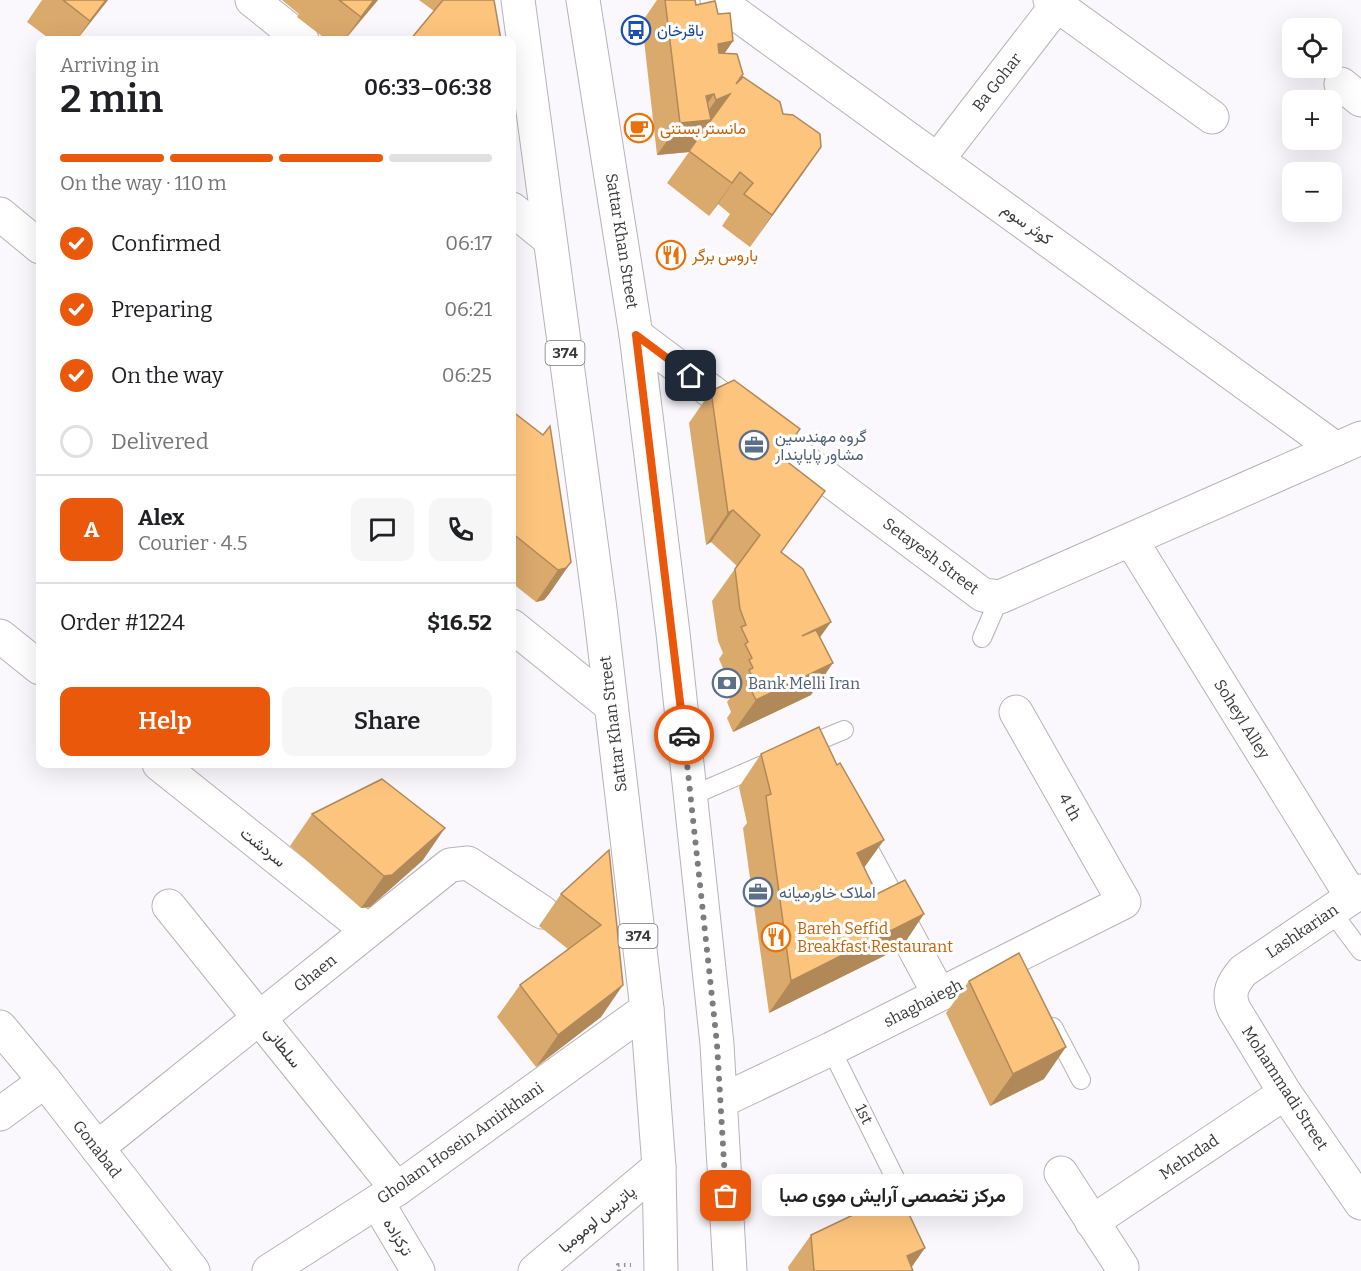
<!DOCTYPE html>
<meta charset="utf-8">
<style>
body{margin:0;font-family:Bitter,Vazirmatn,serif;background:#f6f6f6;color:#202124;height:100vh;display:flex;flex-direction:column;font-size:22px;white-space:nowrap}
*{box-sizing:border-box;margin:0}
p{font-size:20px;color:#757577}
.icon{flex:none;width:33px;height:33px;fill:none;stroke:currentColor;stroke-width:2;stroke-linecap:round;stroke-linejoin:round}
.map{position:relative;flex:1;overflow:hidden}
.side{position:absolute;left:36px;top:36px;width:480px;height:732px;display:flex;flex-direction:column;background:#fff;border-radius:12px;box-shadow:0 6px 24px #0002}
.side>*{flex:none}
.fabs{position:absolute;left:1282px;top:18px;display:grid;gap:12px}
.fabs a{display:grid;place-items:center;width:60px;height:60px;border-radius:12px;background:#fff;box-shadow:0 6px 24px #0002;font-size:30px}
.pin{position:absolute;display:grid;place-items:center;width:51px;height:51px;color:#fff;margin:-26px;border-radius:12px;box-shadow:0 3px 9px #0006}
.courier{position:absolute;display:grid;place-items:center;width:60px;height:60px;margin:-30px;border:4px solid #ea580c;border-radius:50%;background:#fff;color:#222;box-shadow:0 2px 8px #0007}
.bubble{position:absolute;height:42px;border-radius:12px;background:#fff;box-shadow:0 6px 24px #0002;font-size:20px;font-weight:600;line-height:42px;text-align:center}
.headline em{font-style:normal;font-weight:600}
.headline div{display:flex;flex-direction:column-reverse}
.headline{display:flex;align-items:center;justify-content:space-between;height:102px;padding:0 24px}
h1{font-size:39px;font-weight:600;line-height:45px}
.bar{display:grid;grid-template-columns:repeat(4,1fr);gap:9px 6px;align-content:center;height:72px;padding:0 24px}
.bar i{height:8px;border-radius:4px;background:#e0e0e0}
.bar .current{background:#ea580c}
.bar p{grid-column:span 4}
.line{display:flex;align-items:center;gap:15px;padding:0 24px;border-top:2px solid #e0e0e0}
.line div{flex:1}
.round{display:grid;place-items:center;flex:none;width:63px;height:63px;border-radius:12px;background:#f6f6f6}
ol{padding:0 24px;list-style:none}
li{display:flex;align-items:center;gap:18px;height:66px}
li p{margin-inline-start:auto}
li .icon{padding:6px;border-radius:50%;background:#ea580c;color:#fff;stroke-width:4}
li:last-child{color:#757577}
li i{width:33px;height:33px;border:3px solid #e0e0e0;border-radius:50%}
.button{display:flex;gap:12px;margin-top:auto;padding:12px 24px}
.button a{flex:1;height:69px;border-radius:12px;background:#ea580c;color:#fff;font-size:24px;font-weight:600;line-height:69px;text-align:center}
.button a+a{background:#f6f6f6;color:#202124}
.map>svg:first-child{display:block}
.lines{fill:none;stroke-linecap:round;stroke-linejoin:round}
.service-casing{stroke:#b6b3b8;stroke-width:20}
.minor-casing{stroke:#b6b3b8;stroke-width:35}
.tertiary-casing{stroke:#b6b3b8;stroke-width:35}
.secondary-casing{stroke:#b6b3b8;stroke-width:35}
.primary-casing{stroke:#b6b3b8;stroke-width:35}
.path{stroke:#969497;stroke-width:4;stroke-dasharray:1.5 4.5;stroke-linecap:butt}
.service{stroke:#fff;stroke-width:18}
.minor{stroke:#fff;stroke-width:33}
.tertiary{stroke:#fff;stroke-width:33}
.secondary{stroke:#fff;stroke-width:33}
.primary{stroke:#fff;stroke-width:33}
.wall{fill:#daa96c}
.shaded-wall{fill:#b18958}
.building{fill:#fdc47e;stroke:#b18958;stroke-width:1.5;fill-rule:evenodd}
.done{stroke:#7d7c7e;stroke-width:6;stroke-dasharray:0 10.8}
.route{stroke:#ea580c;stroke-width:8}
.labels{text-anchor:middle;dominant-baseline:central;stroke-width:6;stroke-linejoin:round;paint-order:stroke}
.shield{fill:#fff;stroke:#757475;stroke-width:1.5}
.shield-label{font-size:15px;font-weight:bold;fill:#3a393a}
.transit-label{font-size:16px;fill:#164399;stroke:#fff;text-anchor:start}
.street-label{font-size:16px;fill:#3a393a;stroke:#fff}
.food-label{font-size:16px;fill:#c56008;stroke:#fff;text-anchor:start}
.service-label{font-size:16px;fill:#4e5e75;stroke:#fff;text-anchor:start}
</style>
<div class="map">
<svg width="1361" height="1271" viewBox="0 0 1361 1271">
<rect width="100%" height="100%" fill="#faf8fc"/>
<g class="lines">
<g class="service-casing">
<g id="service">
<polyline points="982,638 1000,597"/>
<polyline points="803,747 844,730"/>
<polyline points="691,796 772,761"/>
<polyline points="1331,911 1361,951"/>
<polyline points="1053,1027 1081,1080"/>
<polyline points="831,1049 896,1180"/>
</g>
</g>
<g class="minor-casing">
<g id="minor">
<polyline points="252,0 302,40"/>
<polyline points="1050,0 1212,117"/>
<polyline points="1341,84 1361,100"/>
<polyline points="938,159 1057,5"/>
<polyline points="512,209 549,239"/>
<polyline points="1131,540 1352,897"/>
<polyline points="0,636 40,668"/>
<polyline points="159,764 367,930"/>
<polyline points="846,822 939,994"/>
<path d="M1361,891L1243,971C1233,983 1227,993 1234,1009L1285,1093L1361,1203"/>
<polyline points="169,906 397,1189"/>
<polyline points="0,1027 45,1081 193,1271"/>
<polyline points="721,1101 831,1049 1124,902 1016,712"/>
<polyline points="0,1114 45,1081"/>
<polyline points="97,1148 450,865 468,863 542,912"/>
<polyline points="1061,1173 1122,1267"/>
<polyline points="377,1202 418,1271"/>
<polyline points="1092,1222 1285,1093"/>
</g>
</g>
<g class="tertiary-casing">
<g id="tertiary">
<polyline points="717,0 1336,449"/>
<polyline points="636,335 983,595 1000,597 1361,438"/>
<polyline points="269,1271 397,1189 647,1009"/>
</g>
</g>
<g class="secondary-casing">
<g id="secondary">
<polyline points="0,214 40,247"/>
<polyline points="512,626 610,705"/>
<polyline points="535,1271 659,1167"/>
</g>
</g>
<g class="primary-casing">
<g id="primary">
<polyline points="518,0 600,609 647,1009 659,1167 661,1271"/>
<polyline points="583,0 636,335 673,633 717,1044 730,1271"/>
</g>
</g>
<polyline class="path" points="619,1271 618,1265 631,1265"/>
<use href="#service" class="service"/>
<use href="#minor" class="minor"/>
<use href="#tertiary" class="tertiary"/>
<use href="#secondary" class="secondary"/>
<use href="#primary" class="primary"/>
</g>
<g class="wall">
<polygon points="42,0 108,0 77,40 51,40 27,22"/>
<polygon points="282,0 378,0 345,40 327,40 297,17 299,14"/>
<polygon points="419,0 494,0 434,11"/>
<polygon points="657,0 695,0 696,5 718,14 733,41 724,54 736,84 783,114 821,147 750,247 722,226 730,214 718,204 709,216 667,183 689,152 657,155 642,22"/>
<polygon points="711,391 780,456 781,552 820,637 811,695 733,732 727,718 731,712 727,702 730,698 727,692 729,689 723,676 725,673 719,659 723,653 718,641 712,601 737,566 711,542 706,545 689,423"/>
<polygon points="512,411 571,562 549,594 544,600 536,602 512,583"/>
<polygon points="761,754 864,868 902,947 769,1013 743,828 747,823 739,787"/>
<polygon points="312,814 423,860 370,907 361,908 290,846"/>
<polygon points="609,850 601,1017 536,1067 497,1017 520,985 568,949 539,926 561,894"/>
<polygon points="969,981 1044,1079 990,1106 946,1013"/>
<polygon points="811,1235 911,1267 913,1271 789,1271 788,1267"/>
</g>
<g class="shaded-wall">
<polygon points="106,0 108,0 76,40 90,21"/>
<polygon points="374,0 378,0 344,40 361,17"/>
<polygon points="733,41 711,73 718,44"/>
<polygon points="714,94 695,122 701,121 716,100 730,94 689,152 657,155 680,123 706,96"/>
<polygon points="821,147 799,179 750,247 772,215"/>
<polygon points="740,172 718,204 709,216 732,183"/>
<polygon points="733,510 711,542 706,545 728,513"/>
<polygon points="571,562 549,594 544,600 536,602 558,570"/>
<polygon points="831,622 808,654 802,636"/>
<polygon points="833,663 811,695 733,732 756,700"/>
<polygon points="445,828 423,860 370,907 361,908 384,876"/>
<polygon points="884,840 861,872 857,853"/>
<polygon points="924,914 902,947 769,1013 791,981"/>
<polygon points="623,985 601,1017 536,1067 558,1035"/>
<polygon points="1066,1047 1044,1079 990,1106 1013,1074"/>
<polygon points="925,1248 909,1271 907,1256"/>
</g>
<g class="building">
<polygon points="63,0 106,0 90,21"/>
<polygon points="339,0 374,0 361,17"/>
<polygon points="443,0 494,0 501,40 410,40"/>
<path d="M665,0H695L696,5L715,1L718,14L730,13L733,41L718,44L719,53L737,54L743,74L736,84L743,77L780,102L783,114L793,115L820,134L821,147L772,215L744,194L753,183L740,172L732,183L689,151L711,120L680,123ZM714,94L716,100L730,94L711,120L706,96Z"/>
<polygon points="512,105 514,119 512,120"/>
<polygon points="734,380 800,429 780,456 825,491 781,552 803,569 831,622 802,636 816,630 833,663 756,700 749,686 755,683 749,670 753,668 749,660 752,658 745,644 748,642 741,627 746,625 740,609 735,569 760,535 733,510 728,513 711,391"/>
<polygon points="512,411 543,435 550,426 571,562 566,568 558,570 512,533"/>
<polygon points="819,727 837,765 840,763 884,840 857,853 877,894 905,880 924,914 791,981 766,796 771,794 761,754"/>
<polygon points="382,779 445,828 392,875 384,876 312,814"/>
<polygon points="609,850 623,985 558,1035 520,985 601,925 561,894"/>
<polygon points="1019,953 1066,1047 1013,1074 969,981"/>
<polygon points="899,1193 925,1248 907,1256 913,1271 814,1271 811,1235"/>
</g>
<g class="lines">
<polyline class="done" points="684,735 717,1044 726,1196"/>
<polyline class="route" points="684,735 636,335 691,376"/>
</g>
<defs>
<g id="bus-ring" transform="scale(1.5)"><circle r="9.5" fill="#fff" stroke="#1a4fb4" stroke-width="1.5"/><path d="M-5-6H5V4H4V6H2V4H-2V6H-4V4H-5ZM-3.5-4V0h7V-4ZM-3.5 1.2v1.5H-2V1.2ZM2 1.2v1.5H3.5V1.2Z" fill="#1a4fb4"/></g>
<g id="cafe-ring" transform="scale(1.5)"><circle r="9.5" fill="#fff" stroke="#e8710a" stroke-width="1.5"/><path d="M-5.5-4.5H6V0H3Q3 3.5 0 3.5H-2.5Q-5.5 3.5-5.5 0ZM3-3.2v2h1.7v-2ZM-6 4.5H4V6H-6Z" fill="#e8710a"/></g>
<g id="restaurant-ring" transform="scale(1.5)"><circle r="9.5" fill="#fff" stroke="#e8710a" stroke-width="1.5"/><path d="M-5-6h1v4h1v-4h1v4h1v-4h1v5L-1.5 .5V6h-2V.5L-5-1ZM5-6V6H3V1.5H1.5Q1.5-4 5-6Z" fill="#e8710a"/></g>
<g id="office-ring" transform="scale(1.5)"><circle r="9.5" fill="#fff" stroke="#5c6f8a" stroke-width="1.5"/><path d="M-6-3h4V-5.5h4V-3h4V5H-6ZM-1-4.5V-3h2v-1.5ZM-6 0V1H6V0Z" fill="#5c6f8a"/></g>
<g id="bank-ring" transform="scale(1.5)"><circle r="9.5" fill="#fff" stroke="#5c6f8a" stroke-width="1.5"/><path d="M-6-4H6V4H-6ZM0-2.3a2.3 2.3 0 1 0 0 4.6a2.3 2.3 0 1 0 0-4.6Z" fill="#5c6f8a"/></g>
</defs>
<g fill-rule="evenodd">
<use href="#bus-ring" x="636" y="30"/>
<use href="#cafe-ring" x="639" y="128"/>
<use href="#restaurant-ring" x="671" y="255"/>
<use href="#office-ring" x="754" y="445"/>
<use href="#bank-ring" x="727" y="683"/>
<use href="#office-ring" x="758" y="892"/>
<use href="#restaurant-ring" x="776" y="937"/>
</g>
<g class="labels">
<g class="shield">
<rect x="545.5" y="341" width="39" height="24" rx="4.5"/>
<rect x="618.5" y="924" width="39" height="24" rx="4.5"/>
</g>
<g class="shield-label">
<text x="565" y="353">374</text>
<text x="638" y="936">374</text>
</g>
<g class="transit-label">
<text x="657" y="30">باقرخان</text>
</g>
<g class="street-label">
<text transform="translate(997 82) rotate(-52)">Ba Gohar</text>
<text transform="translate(1027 224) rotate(36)">کوثر سوم</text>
<text transform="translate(622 241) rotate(81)">Sattar Khan Street</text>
<text transform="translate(931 556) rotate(37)">Setayesh Street</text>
<text transform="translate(1242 719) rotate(58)">Soheyl Alley</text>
<text transform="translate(613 724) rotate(-97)">Sattar Khan Street</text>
<text transform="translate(1070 807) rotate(61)">4 th</text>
<text transform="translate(263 847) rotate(39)">سردشت</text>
<text transform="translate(1302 931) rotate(-34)">Lashkarian</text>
<text transform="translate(315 973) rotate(-39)">Ghaen</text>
<text transform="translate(923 1003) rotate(-27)">shaghaiegh</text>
<text transform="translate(283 1047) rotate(51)">سلطانی</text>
<text transform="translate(1285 1088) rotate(57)">Mohammadi Street</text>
<text transform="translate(864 1114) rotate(64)">1st</text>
<text transform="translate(460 1143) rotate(-35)">Gholam Hosein Amirkhani</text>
<text transform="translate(97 1149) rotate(52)">Gonabad</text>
<text transform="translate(1189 1157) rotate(-34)">Mehrdad</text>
<text transform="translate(597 1219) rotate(-40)">پاتریس لومومبا</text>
<text transform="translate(398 1237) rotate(59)">ترکزاده</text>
</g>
<g class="food-label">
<text x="660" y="128">مانستر بستنی</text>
<text x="692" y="255">باروس برگر</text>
<text x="797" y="928">Bareh Seffid<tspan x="797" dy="18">Breakfast Restaurant</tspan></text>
</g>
<g class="service-label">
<text x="775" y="436">گروه مهندسین<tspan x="775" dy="18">مشاور پایاپندار</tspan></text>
<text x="748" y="683">Bank Melli Iran</text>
<text x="779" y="892">املاک خاورمیانه</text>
</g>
</g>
</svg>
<div class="fabs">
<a><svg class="icon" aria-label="locate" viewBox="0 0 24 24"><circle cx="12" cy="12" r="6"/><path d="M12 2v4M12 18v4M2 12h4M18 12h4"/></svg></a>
<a>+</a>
<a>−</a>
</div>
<div class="pin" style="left:726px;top:1196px;background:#ea580c"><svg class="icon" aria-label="bag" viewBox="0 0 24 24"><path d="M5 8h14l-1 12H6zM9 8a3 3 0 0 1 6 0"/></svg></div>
<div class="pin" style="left:691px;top:376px;background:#1f2937"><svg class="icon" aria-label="home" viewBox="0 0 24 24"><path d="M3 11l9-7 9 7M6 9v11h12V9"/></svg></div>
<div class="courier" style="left:684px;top:735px"><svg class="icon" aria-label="car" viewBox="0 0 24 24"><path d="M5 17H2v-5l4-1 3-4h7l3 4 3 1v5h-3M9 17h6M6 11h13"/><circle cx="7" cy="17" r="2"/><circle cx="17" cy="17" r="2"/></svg></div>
<div class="bubble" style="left:762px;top:1174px;width:261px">مرکز تخصصی آرایش موی صبا</div>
<section class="side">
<div class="headline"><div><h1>2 min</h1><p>Arriving in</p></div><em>06:33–06:38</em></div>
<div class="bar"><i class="current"></i><i class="current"></i><i class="current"></i><i></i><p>On the way · 110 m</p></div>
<ol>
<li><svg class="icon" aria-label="check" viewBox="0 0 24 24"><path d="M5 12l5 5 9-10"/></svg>Confirmed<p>06:17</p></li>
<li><svg class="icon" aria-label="check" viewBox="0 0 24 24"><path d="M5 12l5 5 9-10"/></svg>Preparing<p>06:21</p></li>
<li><svg class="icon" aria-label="check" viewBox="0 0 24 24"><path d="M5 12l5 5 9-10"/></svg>On the way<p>06:25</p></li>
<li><i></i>Delivered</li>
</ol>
<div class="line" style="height:108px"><b class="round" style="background:#ea580c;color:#fff">A</b><div><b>Alex</b><p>Courier · 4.5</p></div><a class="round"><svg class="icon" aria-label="chat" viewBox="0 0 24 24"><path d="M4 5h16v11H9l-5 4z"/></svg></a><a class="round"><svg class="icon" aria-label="phone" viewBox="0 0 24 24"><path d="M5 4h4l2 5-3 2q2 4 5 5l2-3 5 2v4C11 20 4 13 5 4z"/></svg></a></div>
<div class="line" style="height:78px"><div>Order #1224</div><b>$16.52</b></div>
<div class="button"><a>Help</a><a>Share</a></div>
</section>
</div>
